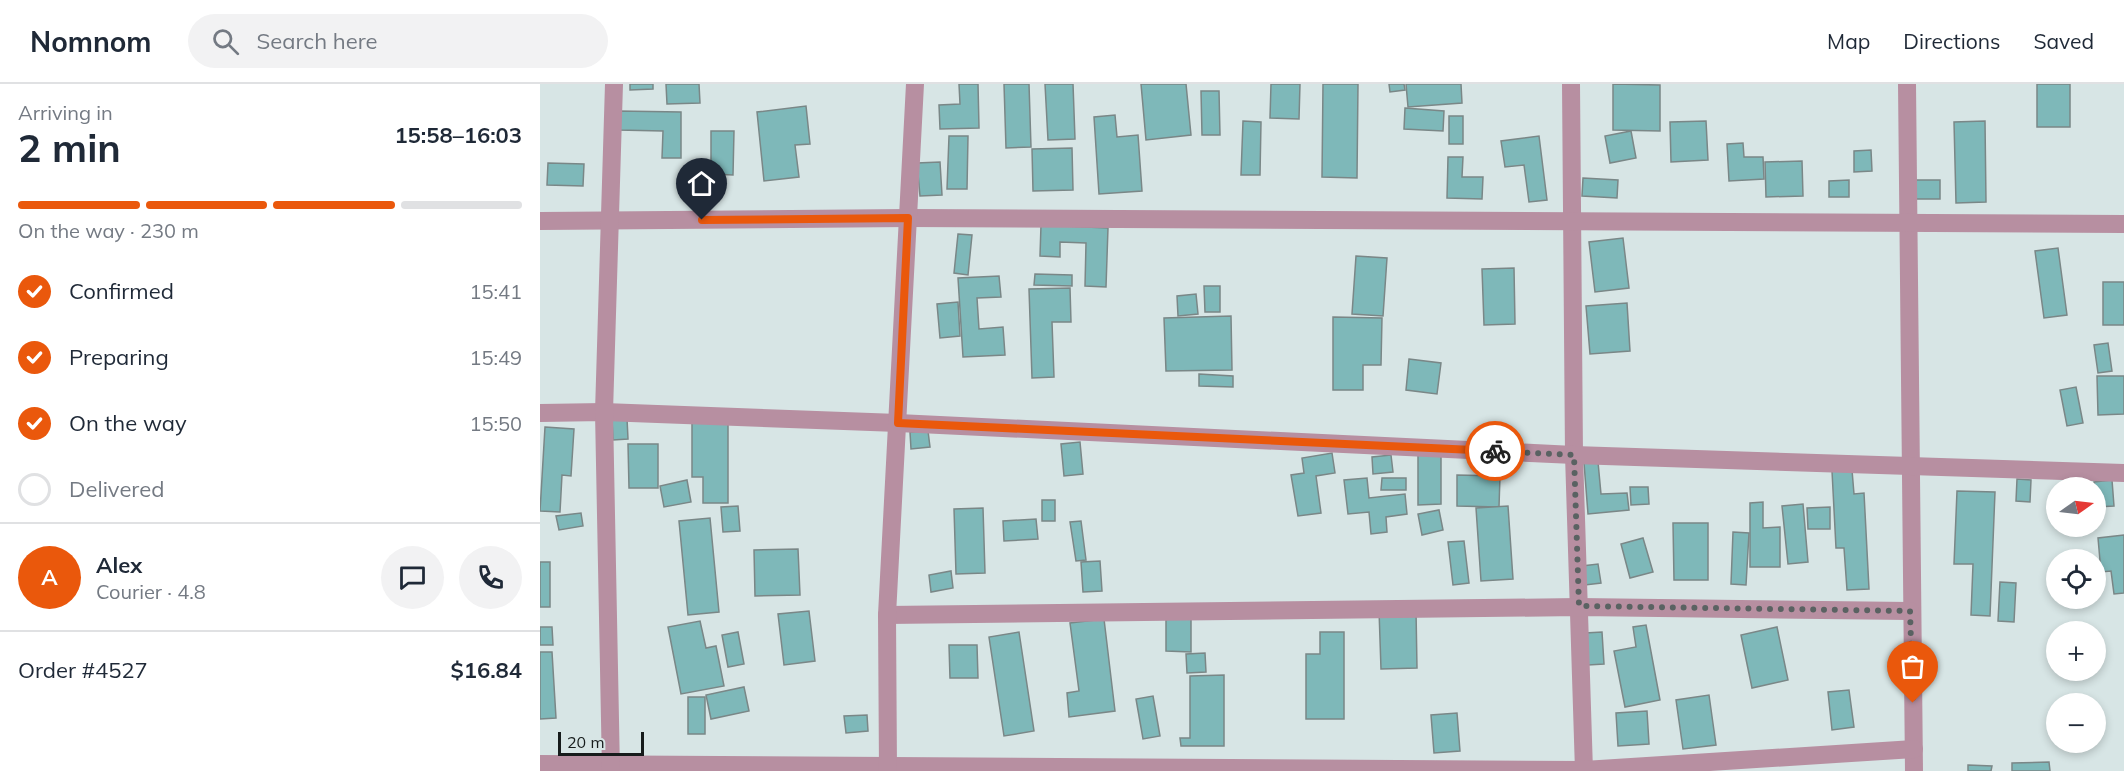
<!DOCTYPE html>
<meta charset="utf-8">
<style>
body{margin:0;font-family:Mulish,sans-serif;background:#f2f2f3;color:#1f2937;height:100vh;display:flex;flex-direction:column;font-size:22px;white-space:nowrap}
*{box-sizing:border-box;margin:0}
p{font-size:20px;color:#747a83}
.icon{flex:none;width:33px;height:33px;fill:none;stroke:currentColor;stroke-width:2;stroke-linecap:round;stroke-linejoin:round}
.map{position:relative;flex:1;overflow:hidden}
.side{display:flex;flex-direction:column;background:#fff;width:540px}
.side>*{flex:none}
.needle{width:39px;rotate:76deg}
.fabs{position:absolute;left:1506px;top:393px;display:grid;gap:12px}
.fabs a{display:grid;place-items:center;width:60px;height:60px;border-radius:50%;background:#fff;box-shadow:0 3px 9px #0003;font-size:30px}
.scale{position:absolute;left:18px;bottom:15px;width:86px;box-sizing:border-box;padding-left:6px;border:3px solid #161b1b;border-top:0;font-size:16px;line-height:21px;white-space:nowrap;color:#161b1b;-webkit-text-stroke:4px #d7e5e5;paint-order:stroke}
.pin{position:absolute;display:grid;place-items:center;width:51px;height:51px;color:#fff;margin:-62px -26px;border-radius:50% 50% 50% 0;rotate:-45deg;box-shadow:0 0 6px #0007}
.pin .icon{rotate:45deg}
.courier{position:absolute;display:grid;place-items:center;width:60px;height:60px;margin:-30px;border:4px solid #ea580c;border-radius:50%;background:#fff;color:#222;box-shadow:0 2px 8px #0007}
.head em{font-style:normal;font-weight:700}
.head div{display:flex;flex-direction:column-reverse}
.head{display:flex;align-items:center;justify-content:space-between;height:102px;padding:0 18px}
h1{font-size:39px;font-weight:700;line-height:45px}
.bar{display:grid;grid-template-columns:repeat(4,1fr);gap:9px 6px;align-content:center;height:72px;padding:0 18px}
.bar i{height:8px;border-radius:4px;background:#e0e1e3}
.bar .current{background:#ea580c}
.bar p{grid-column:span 4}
.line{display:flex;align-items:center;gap:15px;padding:0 18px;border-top:2px solid #e0e1e3}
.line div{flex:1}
.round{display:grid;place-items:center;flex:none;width:63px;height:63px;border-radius:32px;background:#f2f2f3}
ol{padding:0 18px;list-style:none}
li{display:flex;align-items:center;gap:18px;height:66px}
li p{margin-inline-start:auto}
li .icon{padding:6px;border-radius:50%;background:#ea580c;color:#fff;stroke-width:4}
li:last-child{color:#747a83}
li i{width:33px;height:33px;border:3px solid #e0e1e3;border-radius:50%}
header{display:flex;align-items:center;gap:36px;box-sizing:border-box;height:84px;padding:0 30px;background:#fff;border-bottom:2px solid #e0e1e3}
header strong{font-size:28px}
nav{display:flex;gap:33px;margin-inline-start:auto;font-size:21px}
.search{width:420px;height:54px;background:#f2f2f3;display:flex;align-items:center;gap:15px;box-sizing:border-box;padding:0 21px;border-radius:33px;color:#747a83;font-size:22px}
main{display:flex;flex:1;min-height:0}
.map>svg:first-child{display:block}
.building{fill:#7eb8b9;stroke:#7a8787;stroke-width:1.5}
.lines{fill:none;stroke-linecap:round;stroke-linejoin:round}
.street{stroke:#b78fa1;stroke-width:18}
.done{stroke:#5a6262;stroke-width:6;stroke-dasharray:0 10.8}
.route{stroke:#ea580c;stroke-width:8}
</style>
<header>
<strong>Nomnom</strong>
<div class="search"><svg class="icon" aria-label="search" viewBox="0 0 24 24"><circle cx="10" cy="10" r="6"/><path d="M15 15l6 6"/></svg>Search here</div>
<nav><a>Map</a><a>Directions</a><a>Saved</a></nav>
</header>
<main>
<section class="side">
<div class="head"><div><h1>2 min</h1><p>Arriving in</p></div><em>15:58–16:03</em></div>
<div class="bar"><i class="current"></i><i class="current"></i><i class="current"></i><i></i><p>On the way · 230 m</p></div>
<ol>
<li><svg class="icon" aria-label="check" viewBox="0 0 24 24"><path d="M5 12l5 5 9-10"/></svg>Confirmed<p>15:41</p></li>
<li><svg class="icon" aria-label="check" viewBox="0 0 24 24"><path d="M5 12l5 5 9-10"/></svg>Preparing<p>15:49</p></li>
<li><svg class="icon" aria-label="check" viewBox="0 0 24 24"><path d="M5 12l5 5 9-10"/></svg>On the way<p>15:50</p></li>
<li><i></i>Delivered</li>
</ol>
<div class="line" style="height:108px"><b class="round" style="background:#ea580c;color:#fff">A</b><div><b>Alex</b><p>Courier · 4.8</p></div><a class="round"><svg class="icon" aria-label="chat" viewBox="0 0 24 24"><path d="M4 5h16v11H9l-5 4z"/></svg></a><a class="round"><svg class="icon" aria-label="phone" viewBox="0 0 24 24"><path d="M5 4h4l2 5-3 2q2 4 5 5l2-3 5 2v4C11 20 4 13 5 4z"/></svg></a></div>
<div class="line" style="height:78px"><div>Order #4527</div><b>$16.84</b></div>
</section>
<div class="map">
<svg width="1584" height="687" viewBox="0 0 1584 687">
<rect width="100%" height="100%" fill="#d7e5e5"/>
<g class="building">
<polygon points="90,0 113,0 113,5 90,6"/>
<polygon points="126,0 159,0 160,19 127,20"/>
<polygon points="419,0 438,0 439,44 400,45 399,21 420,20"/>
<polygon points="464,0 489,0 491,63 466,64"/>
<polygon points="505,0 533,0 535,55 508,56"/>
<polygon points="601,0 646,0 651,51 606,56"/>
<polygon points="731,0 760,0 759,35 730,34"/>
<polygon points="783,0 818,0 817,94 782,93"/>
<polygon points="849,0 864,0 865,6 850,8"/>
<polygon points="866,0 921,0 922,19 868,23"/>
<polygon points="1073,0 1120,1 1120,47 1073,46"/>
<rect x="1497" y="0" width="33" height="43"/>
<polygon points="661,7 679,7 680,51 662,51"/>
<polygon points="266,22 270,60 255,61 259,93 224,97 217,28"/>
<polygon points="865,24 904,27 903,47 864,45"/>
<polygon points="78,27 141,28 141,74 122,74 123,47 78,46"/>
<polygon points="575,31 577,53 598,51 602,107 559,110 554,33"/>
<rect x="909" y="32" width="14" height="28"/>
<polygon points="703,37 721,38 720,91 701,91"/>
<polygon points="1166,37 1168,76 1131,78 1130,38"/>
<polygon points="1445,37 1446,118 1416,119 1414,38"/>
<polygon points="171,47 194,47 193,91 171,90"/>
<polygon points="1091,47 1096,74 1070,79 1065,52"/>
<polygon points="409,52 428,52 427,105 407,105"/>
<polygon points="999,52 1007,116 989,118 984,81 965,83 961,57"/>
<polygon points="1203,59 1204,73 1223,73 1224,95 1189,97 1187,60"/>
<polygon points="532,64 533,106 493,107 492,65"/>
<polygon points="1331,66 1332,87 1314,88 1314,67"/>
<polygon points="908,73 923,73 922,93 943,93 942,115 907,114"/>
<polygon points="1262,77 1263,112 1226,113 1225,78"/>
<polygon points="400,78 402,111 380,112 377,79"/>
<polygon points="8,79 44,80 43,102 7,101"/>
<polygon points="1043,94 1078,96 1077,114 1042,112"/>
<polygon points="1309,96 1309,113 1289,113 1289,97"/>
<rect x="1369" y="96" width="31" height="19"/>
<polygon points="501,141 568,144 566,203 545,202 546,159 520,158 520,173 500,172"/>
<polygon points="418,150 432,151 428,191 414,189"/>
<polygon points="1083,154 1089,204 1055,208 1049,158"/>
<polygon points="1518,164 1527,231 1504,234 1495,167"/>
<polygon points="816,172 847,174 843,232 812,230"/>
<polygon points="974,184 975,240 944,241 942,185"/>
<polygon points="495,190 532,191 532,202 494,201"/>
<polygon points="459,192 461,213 437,214 439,245 463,243 465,271 423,273 418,194"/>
<rect x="1563" y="198" width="21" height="43"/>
<polygon points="664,202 680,202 680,228 665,228"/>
<polygon points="530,204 531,238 512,238 514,293 492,294 489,205"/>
<polygon points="656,210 658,230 638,232 637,212"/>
<polygon points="418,218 420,252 400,254 397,220"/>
<polygon points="1087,219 1090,267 1050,270 1046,222"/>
<polygon points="691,232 692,286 626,287 624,234"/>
<polygon points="793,233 842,234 841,281 823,281 823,306 793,306"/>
<polygon points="1568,259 1572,287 1558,289 1554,261"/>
<polygon points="869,275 901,279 897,310 866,306"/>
<polygon points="659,290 693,292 693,303 659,302"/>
<polygon points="1557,292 1584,292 1584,330 1558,331"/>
<polygon points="1536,303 1543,339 1527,342 1520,306"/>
<polygon points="87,334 88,355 73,356 72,336"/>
<polygon points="152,338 188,338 188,419 163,419 163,393 152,393"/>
<polygon points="5,343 34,345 31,392 22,391 20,428 0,427"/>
<polygon points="388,347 390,363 371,365 370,348"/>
<polygon points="540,358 543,390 524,392 521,360"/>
<polygon points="88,360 118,360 118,404 89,404"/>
<polygon points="792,369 795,389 776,392 781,429 758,432 751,391 764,389 762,374"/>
<polygon points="851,371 853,388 833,390 832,373"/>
<polygon points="878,371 901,371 901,420 878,421"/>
<polygon points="1058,378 1061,410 1087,409 1089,426 1048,430 1044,379"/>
<polygon points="1312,386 1314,410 1324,409 1329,505 1307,506 1304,464 1296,464 1292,387"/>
<polygon points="917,391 960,392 959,423 917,422"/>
<polygon points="827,394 829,414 865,410 867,430 846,433 847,448 831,450 829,428 808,430 804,396"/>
<polygon points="842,394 866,394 866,406 841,406"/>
<polygon points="1477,395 1491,396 1490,418 1476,417"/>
<polygon points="147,396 151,418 124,423 120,402"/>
<polygon points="1572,396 1574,422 1556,423 1554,398"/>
<polygon points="1090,403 1108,403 1109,420 1091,421"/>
<polygon points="1417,407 1455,408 1450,532 1431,531 1433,480 1414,480"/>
<rect x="502" y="416" width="13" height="21"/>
<polygon points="1223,418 1223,444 1240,443 1240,483 1210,483 1210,419"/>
<polygon points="1263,420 1268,478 1248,480 1242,422"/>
<polygon points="198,422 200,447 183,448 181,423"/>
<polygon points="968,422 973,495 941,497 936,424"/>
<polygon points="1290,423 1290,445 1268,445 1267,424"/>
<polygon points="443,424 445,489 416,490 414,425"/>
<polygon points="899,426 903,446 882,451 878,430"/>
<polygon points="41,429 43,442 19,446 16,432"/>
<polygon points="170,434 179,528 148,531 139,437"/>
<polygon points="496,435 498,455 464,457 463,437"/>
<polygon points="541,437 546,476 536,477 530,438"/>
<polygon points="1133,439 1168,439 1168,496 1134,496"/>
<polygon points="1193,448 1209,449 1206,501 1191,500"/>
<polygon points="1584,451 1584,509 1574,510 1571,487 1561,488 1558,454"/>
<polygon points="1103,454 1113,488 1090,494 1081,460"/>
<polygon points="924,457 929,499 913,501 908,458"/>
<polygon points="258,465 260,511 215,512 214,466"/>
<polygon points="560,477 562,507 543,508 541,478"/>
<rect x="0" y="478" width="10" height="45"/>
<polygon points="1058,480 1061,499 1045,501 1042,482"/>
<polygon points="411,487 413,504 391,508 389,491"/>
<polygon points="1460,498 1476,499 1474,538 1458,537"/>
<polygon points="839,526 876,526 877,584 841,585"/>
<polygon points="269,527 275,577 244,581 238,530"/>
<polygon points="626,534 651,535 651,568 626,567"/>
<polygon points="564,535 575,627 529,633 527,609 539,607 530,539"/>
<polygon points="160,537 166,564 176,562 184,602 141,610 128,543"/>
<polygon points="1106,541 1120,616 1085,623 1074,567 1096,563 1093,543"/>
<polygon points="0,543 12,543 13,561 0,561"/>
<polygon points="1237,543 1248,596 1212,604 1201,551"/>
<polygon points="198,548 204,580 188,583 182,551"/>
<polygon points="479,548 494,647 464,652 449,553"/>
<polygon points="780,548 804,548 804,635 766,635 766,570 780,570"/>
<polygon points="1062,548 1064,580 1048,581 1045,549"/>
<polygon points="409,561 437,561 438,594 410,594"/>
<polygon points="0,568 12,568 16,634 0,635"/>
<polygon points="665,569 666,588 647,589 646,570"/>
<polygon points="684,591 684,662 641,662 640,654 650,654 650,592"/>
<polygon points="204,603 209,627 171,635 166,611"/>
<polygon points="1309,606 1314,643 1292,646 1288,608"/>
<polygon points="1169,611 1176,661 1143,665 1136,616"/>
<polygon points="613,612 620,652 603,655 596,615"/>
<rect x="148" y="613" width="17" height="37"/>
<polygon points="1107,627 1109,660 1078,662 1076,629"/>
<polygon points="917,629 920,667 894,669 891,631"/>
<polygon points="327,631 328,647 306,649 304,632"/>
<polygon points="1509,678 1510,687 1472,687 1472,679"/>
<polygon points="1428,681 1452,682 1451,687 1428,687"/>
</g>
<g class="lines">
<g class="street">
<polyline points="1031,0 1034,371 1044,687"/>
<polyline points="1367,0 1374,687"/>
<polyline points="0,137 368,134 1584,140"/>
<polyline points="0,329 64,328 358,339 1034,371 1584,389"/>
<polyline points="347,531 1039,523 1370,527"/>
<polyline points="0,680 1044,686 1374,665"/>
<polyline points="71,687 64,328 74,0"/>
<polyline points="348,687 347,531 375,0"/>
</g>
</g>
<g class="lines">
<polyline class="done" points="955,367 1034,371 1039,522 1370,527 1373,619"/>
<polyline class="route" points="162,136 368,134 358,339 955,367"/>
</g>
</svg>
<div class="fabs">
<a><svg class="needle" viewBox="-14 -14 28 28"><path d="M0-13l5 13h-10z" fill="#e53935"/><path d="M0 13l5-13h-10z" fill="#747a83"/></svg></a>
<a><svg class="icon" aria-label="locate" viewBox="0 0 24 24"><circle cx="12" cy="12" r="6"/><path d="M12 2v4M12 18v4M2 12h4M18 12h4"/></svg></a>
<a>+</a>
<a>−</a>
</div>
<div class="scale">20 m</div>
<div class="pin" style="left:1373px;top:619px;background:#ea580c"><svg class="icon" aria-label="bag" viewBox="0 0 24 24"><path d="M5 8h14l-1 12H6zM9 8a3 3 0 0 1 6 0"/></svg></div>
<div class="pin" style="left:162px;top:136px;background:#1f2937"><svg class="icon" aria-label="home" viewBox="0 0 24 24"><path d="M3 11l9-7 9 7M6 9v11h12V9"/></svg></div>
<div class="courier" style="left:955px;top:367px"><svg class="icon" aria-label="bike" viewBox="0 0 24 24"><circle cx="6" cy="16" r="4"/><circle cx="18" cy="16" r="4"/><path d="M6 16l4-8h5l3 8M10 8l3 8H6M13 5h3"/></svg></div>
</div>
</main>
